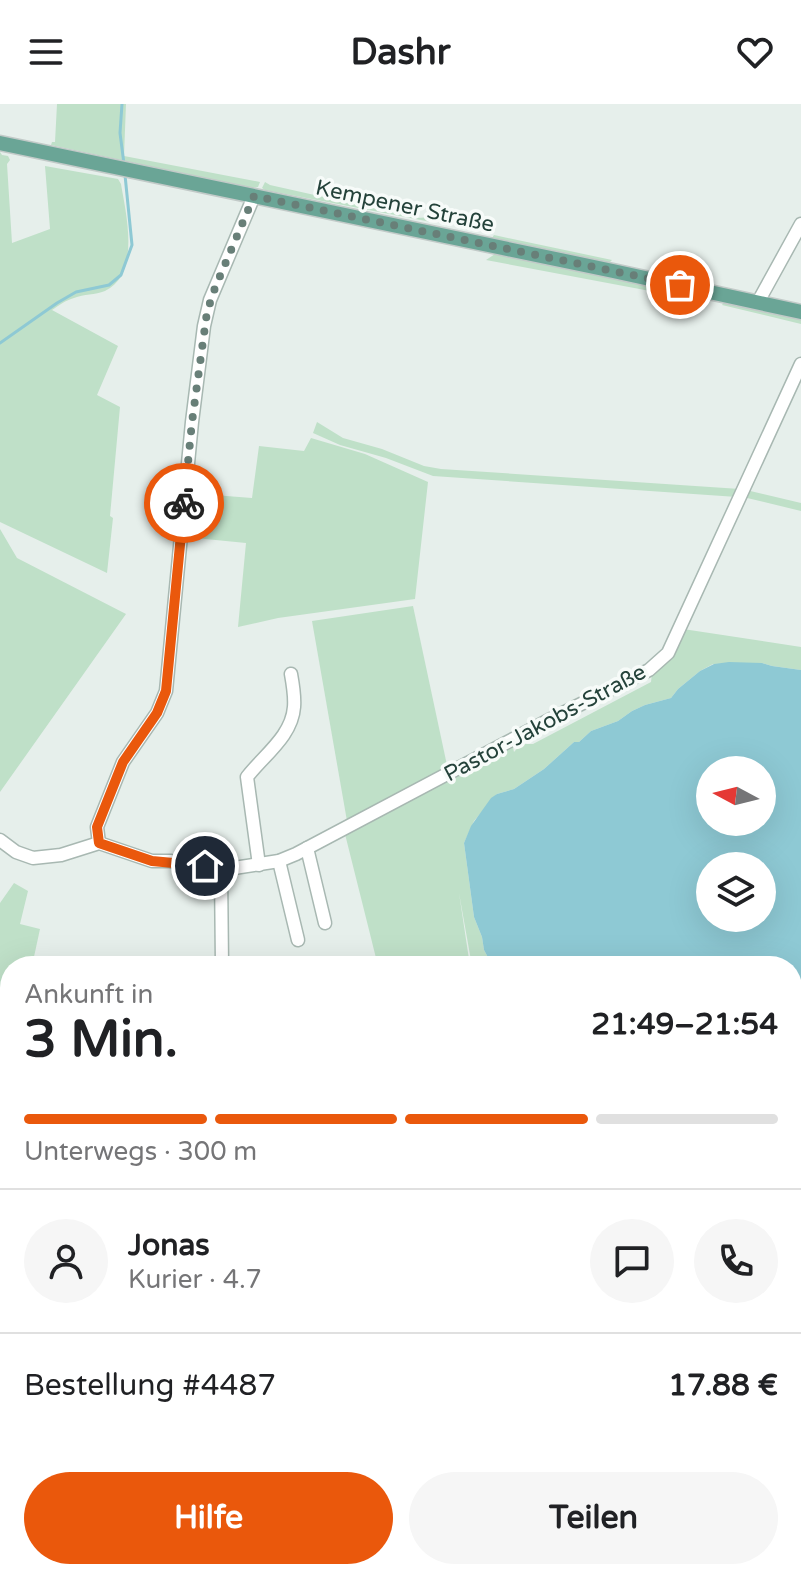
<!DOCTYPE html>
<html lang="de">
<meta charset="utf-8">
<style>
body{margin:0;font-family:"Varela Round",sans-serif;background:#f6f6f6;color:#202124;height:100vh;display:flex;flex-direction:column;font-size:30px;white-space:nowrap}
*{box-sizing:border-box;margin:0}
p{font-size:26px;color:#757577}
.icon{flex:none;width:44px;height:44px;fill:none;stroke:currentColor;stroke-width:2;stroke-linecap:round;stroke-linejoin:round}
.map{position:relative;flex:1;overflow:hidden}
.sheet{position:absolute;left:0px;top:852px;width:802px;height:624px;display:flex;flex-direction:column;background:#fff;border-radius:32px 32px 0 0;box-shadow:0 8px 32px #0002}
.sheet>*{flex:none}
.needle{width:52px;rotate:277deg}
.controls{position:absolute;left:696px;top:652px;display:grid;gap:16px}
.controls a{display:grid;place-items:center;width:80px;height:80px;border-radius:50%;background:#fff;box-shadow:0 8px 32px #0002;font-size:40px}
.pin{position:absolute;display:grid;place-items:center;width:68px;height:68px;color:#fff;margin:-34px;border:4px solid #fff;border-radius:50%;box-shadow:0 2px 8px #0007}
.courier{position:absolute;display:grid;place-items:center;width:80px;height:80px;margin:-40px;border:6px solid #ea580c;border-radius:50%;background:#fff;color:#222;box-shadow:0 2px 10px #0007}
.head em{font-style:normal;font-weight:700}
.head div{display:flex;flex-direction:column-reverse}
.head{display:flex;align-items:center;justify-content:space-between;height:136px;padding:0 24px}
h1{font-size:52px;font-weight:700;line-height:60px}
.bar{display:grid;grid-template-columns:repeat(4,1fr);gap:12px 8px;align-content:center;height:96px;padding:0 24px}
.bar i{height:10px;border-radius:6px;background:#e0e0e0}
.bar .selected{background:#ea580c}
.bar p{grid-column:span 4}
.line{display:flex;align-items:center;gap:20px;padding:0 24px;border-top:2px solid #e0e0e0}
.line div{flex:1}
.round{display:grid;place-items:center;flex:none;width:84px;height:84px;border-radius:42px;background:#f6f6f6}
.cta{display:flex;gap:16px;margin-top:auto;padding:16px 24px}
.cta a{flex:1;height:92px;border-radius:48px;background:#ea580c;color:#fff;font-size:32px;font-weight:700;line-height:92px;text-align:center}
.cta a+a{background:#f6f6f6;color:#202124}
header{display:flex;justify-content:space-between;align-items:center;height:104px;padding:0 24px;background:#fff;font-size:36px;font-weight:700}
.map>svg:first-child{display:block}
.green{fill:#bfe0c8}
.water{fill:#8ec9d4;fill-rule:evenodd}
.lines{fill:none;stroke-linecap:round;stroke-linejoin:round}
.stream{stroke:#8ec9d4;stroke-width:3}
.minor-casing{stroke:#a8b8b2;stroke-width:15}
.major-casing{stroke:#c2cac8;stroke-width:17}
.minor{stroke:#fff;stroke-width:12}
.major{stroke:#6aa596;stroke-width:14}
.done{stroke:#687f78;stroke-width:8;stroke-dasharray:0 14.4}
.route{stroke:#ea580c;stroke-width:10}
.labels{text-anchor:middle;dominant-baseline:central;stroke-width:7;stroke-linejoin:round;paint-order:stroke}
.street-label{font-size:22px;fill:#24423a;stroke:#f7fbf9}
</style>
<header><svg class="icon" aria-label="menu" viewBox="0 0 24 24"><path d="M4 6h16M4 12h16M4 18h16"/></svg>Dashr<svg class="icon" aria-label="heart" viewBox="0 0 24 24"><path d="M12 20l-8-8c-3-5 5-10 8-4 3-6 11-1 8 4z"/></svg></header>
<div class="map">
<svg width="801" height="1476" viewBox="0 0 801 1476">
<rect width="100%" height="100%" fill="#e6efeb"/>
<g class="green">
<polygon points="57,0 126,0 124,52 260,78 258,83 252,84 51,41 52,38 55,38"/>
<path d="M0,48L2,51L8,52L10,56L7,60L12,139L50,125L45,62L118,75L121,80C126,110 141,170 105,187C95,191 84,190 74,194C66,196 58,202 52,206L118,242L97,291L120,303L110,412L113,414L107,469L0,418Z"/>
<polygon points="265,78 270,81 417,114 433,113 430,118 426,117 265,86 262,84"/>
<polygon points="494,131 612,156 609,159 604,159 492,134"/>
<polygon points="495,150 605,173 609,170 609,173 616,175 618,172 684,189 682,193 486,156"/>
<polygon points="724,198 801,216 801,220 722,201"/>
<polygon points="317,318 343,334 382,345 424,362 441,365 740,385 737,393 433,372 386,354 340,341 313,329"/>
<polygon points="311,334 365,350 428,378 415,495 278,514 238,523 246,439 185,433 188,389 252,394 259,342 304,347"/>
<polygon points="746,386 801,399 801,407 743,393"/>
<polygon points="0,425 17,454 126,510 0,688"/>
<polygon points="413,502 448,666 347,717 312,517"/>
<polygon points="683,525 801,543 801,566 772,562 762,559 713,560 700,567 678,585 671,594 645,601 632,607 618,617 591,627 579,638 574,638 544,665 514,685 497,690 474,717 464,739 474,813 482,833 484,846 491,859 495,862 472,862 459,789 470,862 378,862 344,726 512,639 514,648 521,640 533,640 651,578 652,569"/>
<polygon points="14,779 28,787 20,820 40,825 32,862 10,862 10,956 0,952 0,799"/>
<polygon points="792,1087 799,1087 801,1119 792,1118"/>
<polygon points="10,1215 10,1466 631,1466 630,1468 633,1476 0,1476 0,1221"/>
</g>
<g class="water">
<path d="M729,558L762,559L772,562L801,566V1037H792V862H495L491,859L484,846L482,833L474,813L464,739L471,722L491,694L497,690L514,685L544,665L574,638H579L591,627L618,617L632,607L645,601L671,594L678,585L700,567L714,560ZM710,666H762V718H710ZM710,762H762V814H710Z"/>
<polygon points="792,1152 801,1152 801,1476 731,1476 725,1466 792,1466"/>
<polygon points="10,1240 10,1466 471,1467 465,1476 0,1476 0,1249"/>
</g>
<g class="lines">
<g class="stream">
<polyline points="122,0 120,29 124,60"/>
<polyline points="0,239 57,199 76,188 109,181 121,171 132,141 125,71"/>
<polyline points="0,947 10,950"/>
<polyline points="792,1065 801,1064"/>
</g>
<g class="minor-casing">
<g id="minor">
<polyline points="758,198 801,120"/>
<polyline points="0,736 16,748 33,754 61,751 99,739 152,757 170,757 221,766"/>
<polyline points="99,739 97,723 123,658 157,609 166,587 192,318 204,222 210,196 254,92"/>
<polyline points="307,744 325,819"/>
<polyline points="279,757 298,836"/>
<path d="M259,761L247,673C264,651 292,632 294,603C295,592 293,581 291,570"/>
<polyline points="222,862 221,766 279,757 296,750 551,615 649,566 668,549 801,260"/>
<polyline points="0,1216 10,1210"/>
</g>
</g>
<g class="major-casing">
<polyline id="major" points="0,39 613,167 801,208"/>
</g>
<use href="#minor" class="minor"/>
<use href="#major" class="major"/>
</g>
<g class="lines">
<polyline class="done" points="184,399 192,318 207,208 215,184 254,92 680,181"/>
<polyline class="route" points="184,399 166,587 157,609 123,658 97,723 99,739 152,757 205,762"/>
</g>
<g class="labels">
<g class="street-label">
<text transform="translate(405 102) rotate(12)">Kempener Straße</text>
<text transform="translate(545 619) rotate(-28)">Pastor-Jakobs-Straße</text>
</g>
</g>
</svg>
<div class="controls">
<a><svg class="needle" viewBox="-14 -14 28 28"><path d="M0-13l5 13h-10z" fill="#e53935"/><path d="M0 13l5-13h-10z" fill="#757577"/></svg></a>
<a><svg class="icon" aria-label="layers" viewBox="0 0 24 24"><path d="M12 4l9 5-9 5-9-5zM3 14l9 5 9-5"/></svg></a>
</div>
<div class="pin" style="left:680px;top:181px;background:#ea580c"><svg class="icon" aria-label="bag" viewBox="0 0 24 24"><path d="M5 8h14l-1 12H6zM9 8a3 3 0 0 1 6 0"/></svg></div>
<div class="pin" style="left:205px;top:762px;background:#1f2937"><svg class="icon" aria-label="home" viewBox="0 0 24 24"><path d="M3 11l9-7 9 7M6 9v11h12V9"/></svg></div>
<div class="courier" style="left:184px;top:399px"><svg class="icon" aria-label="bike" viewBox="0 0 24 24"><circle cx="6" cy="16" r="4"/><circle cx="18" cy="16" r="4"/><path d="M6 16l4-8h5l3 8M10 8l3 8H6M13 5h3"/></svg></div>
<section class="sheet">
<div class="head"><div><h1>3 Min.</h1><p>Ankunft in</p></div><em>21:49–21:54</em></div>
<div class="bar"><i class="selected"></i><i class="selected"></i><i class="selected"></i><i></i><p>Unterwegs · 300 m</p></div>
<div class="line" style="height:144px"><a class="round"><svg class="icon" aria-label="person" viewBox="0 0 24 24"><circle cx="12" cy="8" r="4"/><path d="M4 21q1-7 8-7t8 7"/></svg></a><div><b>Jonas</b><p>Kurier · 4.7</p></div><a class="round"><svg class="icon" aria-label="chat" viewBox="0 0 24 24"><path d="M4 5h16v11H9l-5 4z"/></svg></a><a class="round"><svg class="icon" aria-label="phone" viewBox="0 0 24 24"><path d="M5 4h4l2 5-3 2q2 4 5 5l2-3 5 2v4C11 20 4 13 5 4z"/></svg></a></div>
<div class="line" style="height:104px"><div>Bestellung #4487</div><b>17.88 €</b></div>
<div class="cta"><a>Hilfe</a><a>Teilen</a></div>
</section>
</div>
